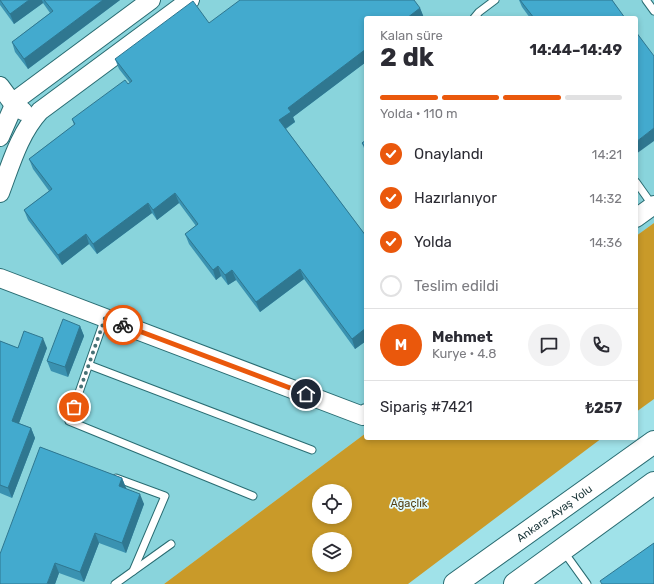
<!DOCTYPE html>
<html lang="tr">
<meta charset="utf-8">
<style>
body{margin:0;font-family:Rubik,sans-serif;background:#f2f2f3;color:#2b2b33;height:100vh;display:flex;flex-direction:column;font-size:15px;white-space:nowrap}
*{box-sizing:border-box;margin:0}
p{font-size:13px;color:#7c7c81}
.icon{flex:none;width:22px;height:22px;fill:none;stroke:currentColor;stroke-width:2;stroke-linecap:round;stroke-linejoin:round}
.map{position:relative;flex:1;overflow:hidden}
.panel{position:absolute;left:364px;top:16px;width:274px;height:424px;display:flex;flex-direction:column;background:#fff;border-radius:4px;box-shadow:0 2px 6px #0003}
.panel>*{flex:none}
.tools{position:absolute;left:312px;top:484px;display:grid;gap:8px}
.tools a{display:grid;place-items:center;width:40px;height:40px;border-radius:50%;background:#fff;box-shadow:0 2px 6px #0003;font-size:20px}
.pin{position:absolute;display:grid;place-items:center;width:34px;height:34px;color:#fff;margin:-17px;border:2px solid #fff;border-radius:50%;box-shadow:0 1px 4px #0007}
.courier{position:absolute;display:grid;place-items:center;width:40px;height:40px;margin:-20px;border:3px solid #ea580c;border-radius:50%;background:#fff;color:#222;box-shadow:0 1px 5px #0007}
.headline em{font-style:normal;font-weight:700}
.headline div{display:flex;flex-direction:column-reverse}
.headline{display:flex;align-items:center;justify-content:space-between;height:68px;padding:0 16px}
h1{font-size:26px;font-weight:700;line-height:30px}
.bar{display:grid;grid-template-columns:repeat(4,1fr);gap:6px 4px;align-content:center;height:48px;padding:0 16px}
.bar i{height:5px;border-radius:3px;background:#e1e1e2}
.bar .on{background:#ea580c}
.bar p{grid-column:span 4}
.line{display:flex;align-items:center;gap:10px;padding:0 16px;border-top:1px solid #e1e1e2}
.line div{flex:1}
.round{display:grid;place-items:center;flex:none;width:42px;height:42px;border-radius:21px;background:#f2f2f3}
ol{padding:0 16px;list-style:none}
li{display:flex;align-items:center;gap:12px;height:44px}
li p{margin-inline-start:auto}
li .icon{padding:4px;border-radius:50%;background:#ea580c;color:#fff;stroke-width:4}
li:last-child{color:#7c7c81}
li i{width:22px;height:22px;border:2px solid #e1e1e2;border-radius:50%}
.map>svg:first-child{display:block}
.built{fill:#89d4dc}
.forest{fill:#c99a29;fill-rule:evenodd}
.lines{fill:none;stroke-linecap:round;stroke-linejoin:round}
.service-casing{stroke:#296c72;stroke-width:9}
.tertiary-casing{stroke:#296c72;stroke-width:20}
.trunk-casing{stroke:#296c72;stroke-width:24}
.service{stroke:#fff;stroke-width:7}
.tertiary{stroke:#fff;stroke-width:18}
.trunk{stroke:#fff;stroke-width:22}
.wall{fill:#3a92b1}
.shaded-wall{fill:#2f7790}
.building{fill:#43aace;stroke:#2f7790}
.done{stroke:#487175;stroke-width:4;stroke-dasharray:0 7.2}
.route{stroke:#ea580c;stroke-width:5}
.labels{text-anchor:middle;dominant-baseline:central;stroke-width:3.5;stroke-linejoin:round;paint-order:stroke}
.park-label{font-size:11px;fill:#544115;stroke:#e2fbfe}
.street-label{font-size:11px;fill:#193437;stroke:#e2fbfe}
</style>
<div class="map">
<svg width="654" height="584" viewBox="0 0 654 584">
<rect width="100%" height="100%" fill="#a0e2e9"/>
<polygon class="built" points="0,0 654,0 654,223 636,236 636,18 366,18 366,433 164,584 0,584"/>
<g class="forest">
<polygon points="654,223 654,399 636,412 636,236"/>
<path d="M366,433V438H602L408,584H164ZM319,491H345V517H319ZM319,539H345V565H319Z"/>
</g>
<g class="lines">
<g class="service-casing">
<g id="service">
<polyline points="646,0 654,11"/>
<polyline points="474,18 479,12 495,0"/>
<polyline points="636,182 653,206"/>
<polyline points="105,318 69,421 253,496"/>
<polyline points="89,365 312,450"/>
<polyline points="116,478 165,496 133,571"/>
<polyline points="564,552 587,584"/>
<polyline points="115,584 171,544"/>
</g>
</g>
<g class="tertiary-casing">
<g id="tertiary">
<polyline points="0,86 14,105 23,111"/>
<polyline points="0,137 14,105 20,97 151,0"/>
<path d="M0,193C11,164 19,134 40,111L190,0"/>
<polyline points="636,218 654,205"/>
<polyline points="0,278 363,416 366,413"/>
</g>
</g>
<g class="trunk-casing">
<g id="trunk">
<path id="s1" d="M455,584L654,442"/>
<polyline points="515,584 654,483"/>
</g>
</g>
<use href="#service" class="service"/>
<use href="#tertiary" class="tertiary"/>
<use href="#trunk" class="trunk"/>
</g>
<g class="wall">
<polygon points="0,0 120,0 28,69 15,52 12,42 50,13 43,3 14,24 0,5"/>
<polygon points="519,0 612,0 625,18 530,18 522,7"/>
<polygon points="420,8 424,18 366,18 366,62 293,117 295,122 286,129 366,236 366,341 355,349 304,279 260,312 236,280 228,285 221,276 216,280 189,244 185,234 196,226 179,203 157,220 152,213 97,254 89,244 62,265 28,220 24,210 49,191 33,169 29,159 74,125 72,119 130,83 119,69 115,59 209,23"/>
<polygon points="366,140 366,153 362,143"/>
<polygon points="80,326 84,336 68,377 51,371 47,361"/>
<polygon points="0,341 18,348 47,348 19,423 31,428 35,438 12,498 0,493"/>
<polygon points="40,447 122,478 126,488 144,504 126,553 99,543 84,582 59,573 55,584"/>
</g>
<g class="shaded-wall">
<polygon points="29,0 42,0 43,3 14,24 10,14"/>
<polygon points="103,0 120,0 28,69 24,59"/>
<polygon points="420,8 424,18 407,18"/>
<polygon points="366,49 366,62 293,117 295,122 283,130 279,120 288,108"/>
<polygon points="654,128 654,141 636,154 636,142"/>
<polygon points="175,193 179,203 157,220 153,210"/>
<polygon points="148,203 152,213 97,254 93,244"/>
<polygon points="86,234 89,244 62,265 58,255"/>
<polygon points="218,266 221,276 216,280 213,270"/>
<polygon points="300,269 304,279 260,312 256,302"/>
<polygon points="232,270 236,280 228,285 225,275"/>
<polygon points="80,326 84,336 68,377 65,367"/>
<polygon points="366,328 366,341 355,349 352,339"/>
<polygon points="43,338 47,348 16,431 12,421"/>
<polygon points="31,428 35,438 12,498 8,488"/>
<polygon points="122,478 126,488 123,496 119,486"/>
<polygon points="140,494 144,504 126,553 122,543"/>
<polygon points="95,533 99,543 84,582 80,572"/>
<polygon points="55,563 59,573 55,584 47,584"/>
</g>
<g class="building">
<polygon points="0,0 29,0 10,14"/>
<polygon points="44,0 103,0 24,59 12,42 53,11"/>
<polygon points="240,0 414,0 420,8 407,18 366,18 366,49 288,108 291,112 279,120 366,236 366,328 352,339 300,269 256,302 232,270 225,275 218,266 213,270 185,234 198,224 175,193 153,210 148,203 93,244 86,234 58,255 24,210 52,189 29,159 75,124 72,119 125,80 128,84 132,81 115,59 193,1 209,23"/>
<polygon points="520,0 612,0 625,18 534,18"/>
<polygon points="636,32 654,56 654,128 636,142"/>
<polygon points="366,140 366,148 362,143"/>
<polygon points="63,319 80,326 65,367 47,361"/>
<polygon points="24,331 43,338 12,421 31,428 8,488 0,485 0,341 18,348"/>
<polygon points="40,447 122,478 119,486 140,494 122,543 95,533 80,572 55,563 47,584 0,584 0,554"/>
<polygon points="654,543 654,584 602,584 600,581"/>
</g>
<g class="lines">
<polyline class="done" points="74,407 105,318 123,325"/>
<polyline class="route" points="123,325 306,394"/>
</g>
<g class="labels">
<g class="park-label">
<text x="409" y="503">Ağaçlık</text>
</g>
<g class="street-label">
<text stroke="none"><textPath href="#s1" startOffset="122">Ankara-Ayaş Yolu</textPath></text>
</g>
</g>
</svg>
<div class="tools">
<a><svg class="icon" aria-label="locate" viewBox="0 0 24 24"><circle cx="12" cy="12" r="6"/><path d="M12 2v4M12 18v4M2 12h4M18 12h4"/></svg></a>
<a><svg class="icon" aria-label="layers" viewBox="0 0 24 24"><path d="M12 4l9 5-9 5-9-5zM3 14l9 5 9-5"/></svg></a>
</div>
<div class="pin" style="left:74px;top:407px;background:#ea580c"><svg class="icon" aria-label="bag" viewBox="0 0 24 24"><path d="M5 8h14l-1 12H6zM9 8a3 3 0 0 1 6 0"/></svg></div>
<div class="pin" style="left:306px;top:394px;background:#1f2937"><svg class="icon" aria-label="home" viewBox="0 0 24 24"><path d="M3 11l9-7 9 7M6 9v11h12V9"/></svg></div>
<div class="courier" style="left:123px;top:325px"><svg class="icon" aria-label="bike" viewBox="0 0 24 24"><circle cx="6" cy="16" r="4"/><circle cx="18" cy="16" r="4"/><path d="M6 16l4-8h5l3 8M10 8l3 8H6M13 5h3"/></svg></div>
<section class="panel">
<div class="headline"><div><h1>2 dk</h1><p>Kalan süre</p></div><em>14:44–14:49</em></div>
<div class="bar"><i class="on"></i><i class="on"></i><i class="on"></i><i></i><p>Yolda · 110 m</p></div>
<ol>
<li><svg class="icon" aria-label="check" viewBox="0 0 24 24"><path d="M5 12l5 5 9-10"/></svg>Onaylandı<p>14:21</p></li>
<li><svg class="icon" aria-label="check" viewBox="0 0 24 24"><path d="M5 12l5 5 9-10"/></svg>Hazırlanıyor<p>14:32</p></li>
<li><svg class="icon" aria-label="check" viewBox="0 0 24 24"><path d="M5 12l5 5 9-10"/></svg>Yolda<p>14:36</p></li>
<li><i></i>Teslim edildi</li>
</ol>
<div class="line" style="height:72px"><b class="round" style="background:#ea580c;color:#fff">M</b><div><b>Mehmet</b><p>Kurye · 4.8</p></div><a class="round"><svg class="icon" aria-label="chat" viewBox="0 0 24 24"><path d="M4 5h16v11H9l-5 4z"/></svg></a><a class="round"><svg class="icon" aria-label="phone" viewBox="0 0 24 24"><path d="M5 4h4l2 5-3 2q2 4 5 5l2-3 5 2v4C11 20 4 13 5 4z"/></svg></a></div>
<div class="line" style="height:52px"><div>Sipariş #7421</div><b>₺257</b></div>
</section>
</div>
